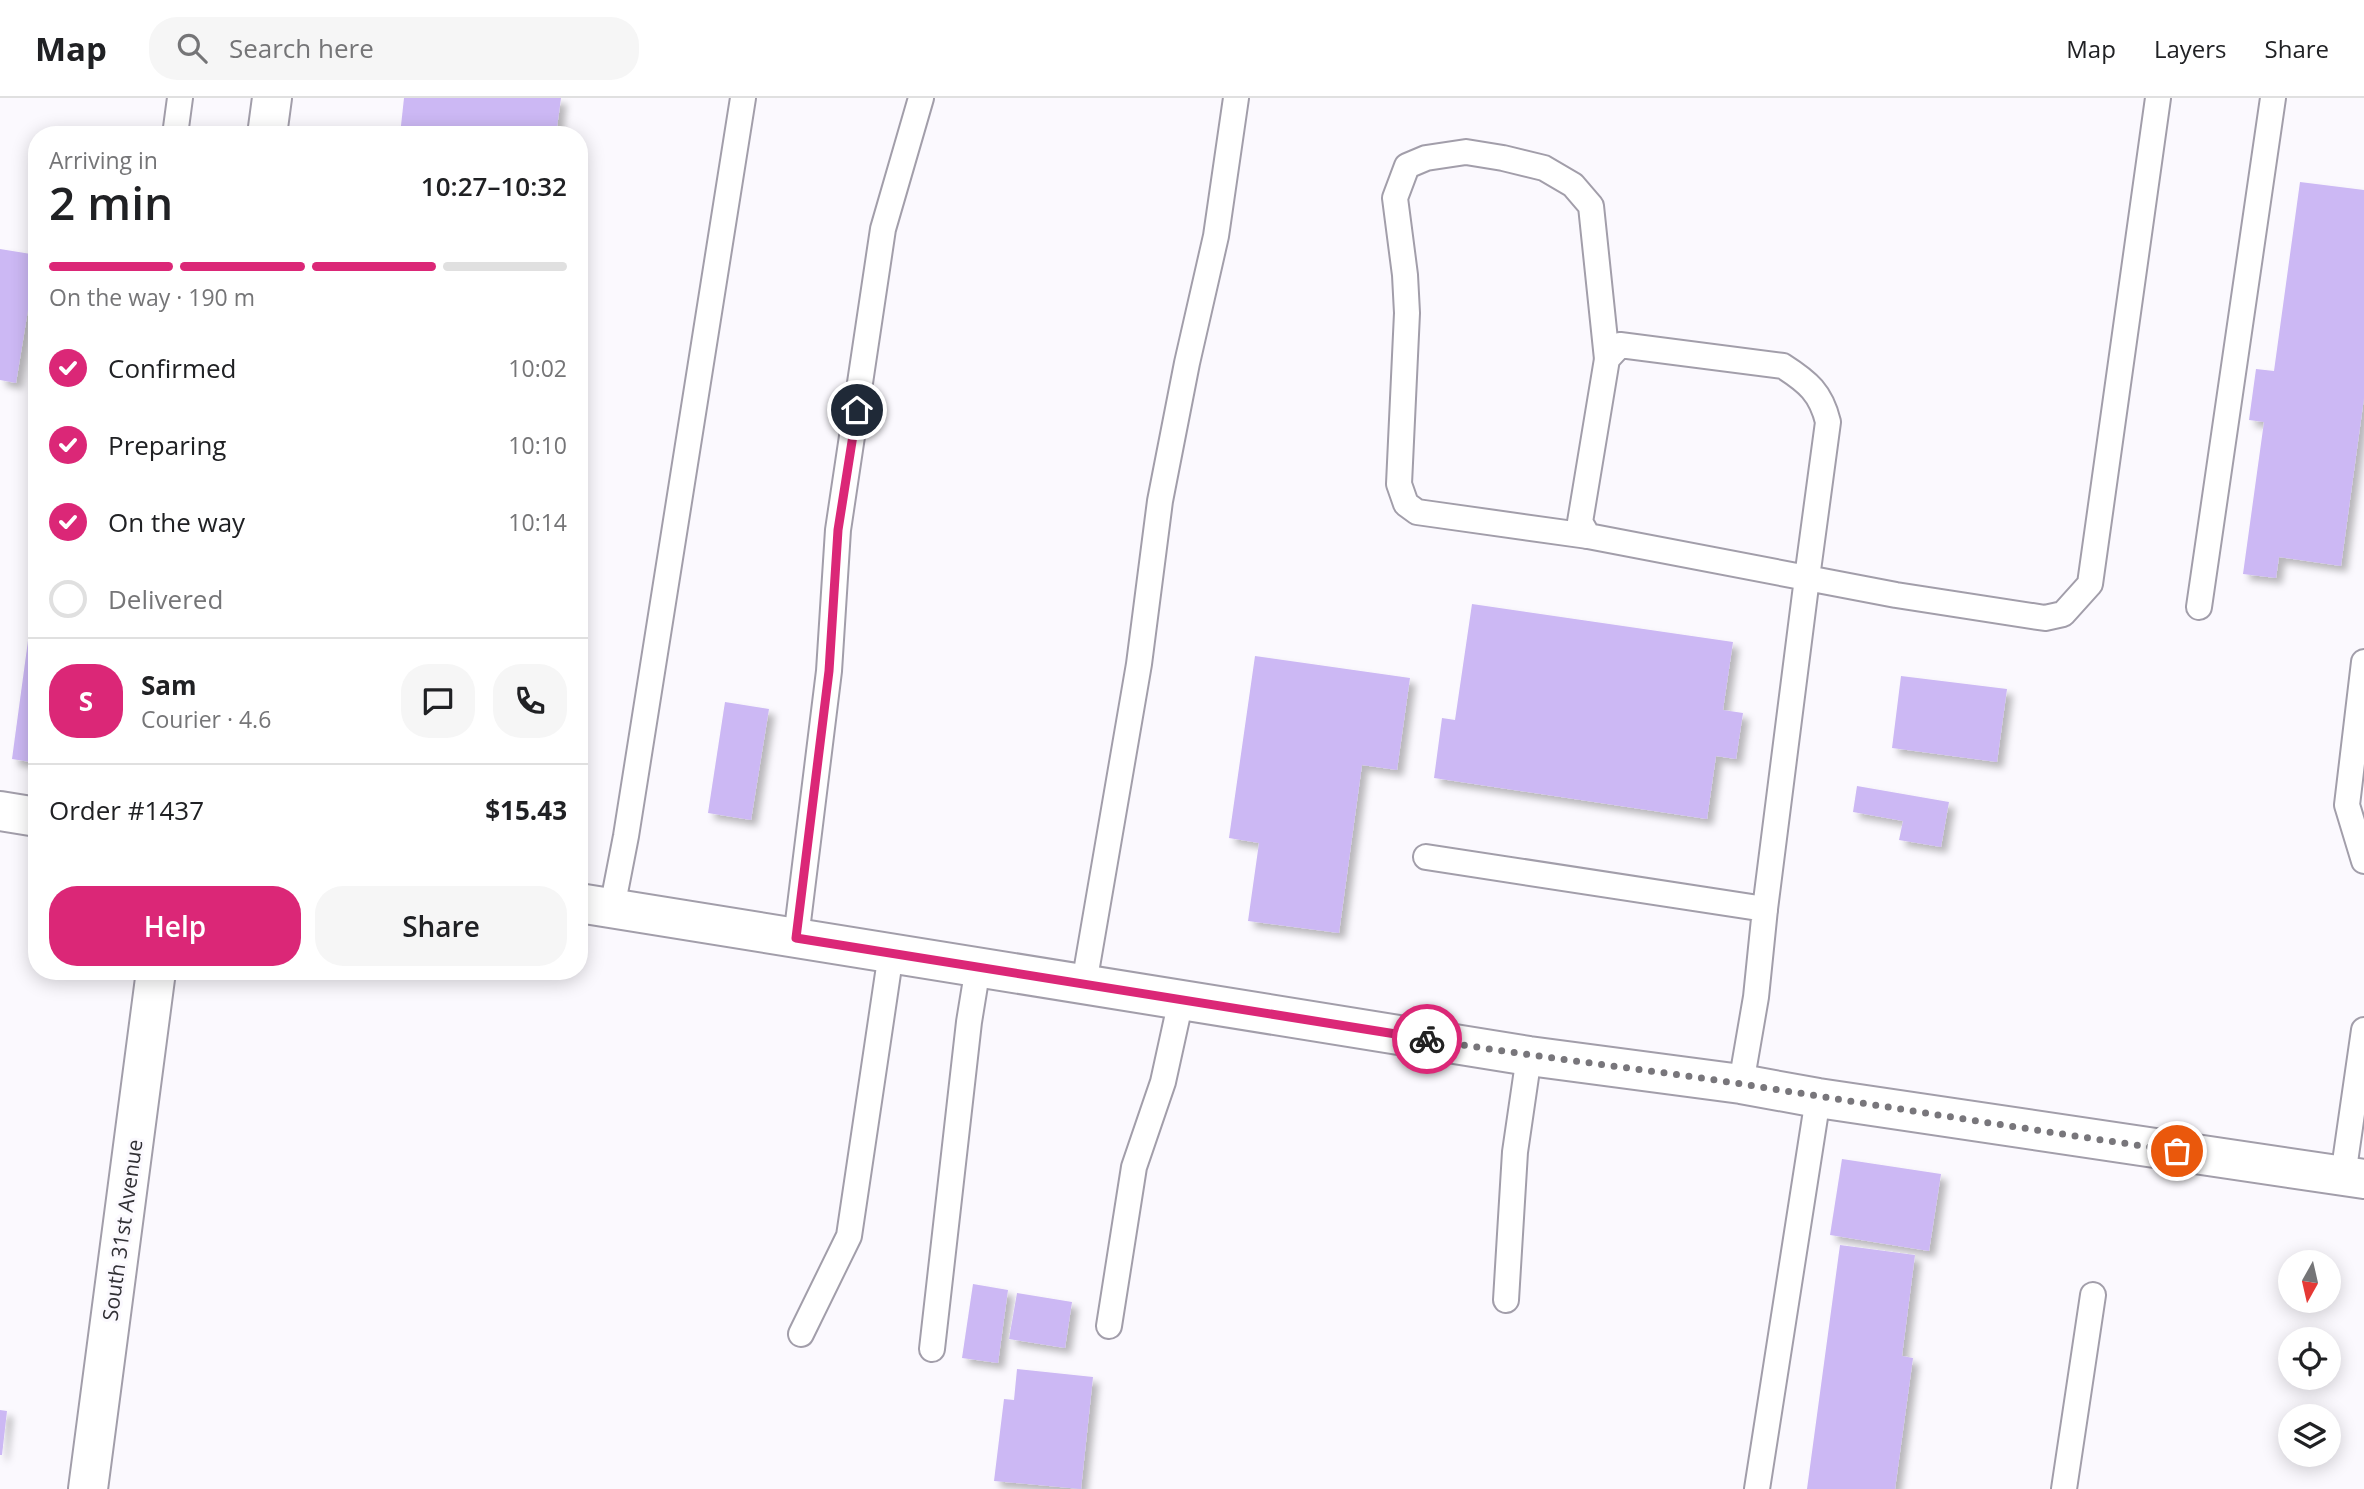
<!DOCTYPE html>
<meta charset="utf-8">
<style>
body{margin:0;font-family:"Open Sans",sans-serif;background:#f6f6f6;color:#202124;height:100vh;display:flex;flex-direction:column;font-size:26px;white-space:nowrap}
*{box-sizing:border-box;margin:0}
p{font-size:23px;color:#757577}
.icon{flex:none;width:38px;height:38px;fill:none;stroke:currentColor;stroke-width:2;stroke-linecap:round;stroke-linejoin:round}
.map{position:relative;flex:1;overflow:hidden}
.sheet{position:absolute;left:28px;top:28px;width:560px;height:854px;display:flex;flex-direction:column;background:#fff;border-radius:28px;box-shadow:0 4px 18px #0003}
.sheet>*{flex:none}
.needle{width:46px;rotate:188deg}
.buttons{position:absolute;left:2278px;top:1152px;display:grid;gap:14px}
.buttons a{display:grid;place-items:center;width:63px;height:63px;border-radius:50%;background:#fff;box-shadow:0 4px 18px #0003;font-size:35px}
.pin{position:absolute;display:grid;place-items:center;width:60px;height:60px;color:#fff;margin:-30px;border:4px solid #fff;border-radius:50%;box-shadow:0 2px 7px #0007}
.courier{position:absolute;display:grid;place-items:center;width:70px;height:70px;margin:-35px;border:5px solid #db2777;border-radius:50%;background:#fff;color:#222;box-shadow:0 2px 9px #0007}
.summary em{font-style:normal;font-weight:600}
.summary div{display:flex;flex-direction:column-reverse}
.summary{display:flex;align-items:center;justify-content:space-between;height:119px;padding:0 21px}
h1{font-size:46px;font-weight:600;line-height:52px}
.bar{display:grid;grid-template-columns:repeat(4,1fr);gap:10px 7px;align-content:center;height:84px;padding:0 21px}
.bar i{height:9px;border-radius:5px;background:#e0e0e0}
.bar .active{background:#db2777}
.bar p{grid-column:span 4}
.line{display:flex;align-items:center;gap:18px;padding:0 21px;border-top:2px solid #e0e0e0}
.line div{flex:1}
.round{display:grid;place-items:center;flex:none;width:74px;height:74px;border-radius:28px;background:#f6f6f6}
ol{padding:0 21px;list-style:none}
li{display:flex;align-items:center;gap:21px;height:77px}
li p{margin-inline-start:auto}
li .icon{padding:7px;border-radius:50%;background:#db2777;color:#fff;stroke-width:4}
li:last-child{color:#757577}
li i{width:38px;height:38px;border:4px solid #e0e0e0;border-radius:50%}
.button{display:flex;gap:14px;margin-top:auto;padding:14px 21px}
.button a{flex:1;height:80px;border-radius:28px;background:#db2777;color:#fff;font-size:28px;font-weight:600;line-height:80px;text-align:center}
.button a+a{background:#f6f6f6;color:#202124}
header{display:flex;align-items:center;gap:42px;box-sizing:border-box;height:98px;padding:0 35px;background:#fff;border-bottom:2px solid #e0e0e0}
header strong{font-size:33px}
nav{display:flex;gap:38px;margin-inline-start:auto;font-size:24px}
.search{width:490px;height:63px;background:#f6f6f6;display:flex;align-items:center;gap:18px;box-sizing:border-box;padding:0 24px;border-radius:28px;color:#757577;font-size:26px}
.map>svg:first-child{display:block}
.building{fill:#ccb8f4;filter:url(#shadow)}
.lines{fill:none;stroke-linecap:round;stroke-linejoin:round}
.service-casing{stroke:#a29eaa;stroke-width:28}
.tertiary-casing{stroke:#a29eaa;stroke-width:42}
.service{stroke:#fff;stroke-width:24}
.tertiary{stroke:#fff;stroke-width:38}
.done{stroke:#78767b;stroke-width:7;stroke-dasharray:0 12.6}
.route{stroke:#db2777;stroke-width:9}
.labels{text-anchor:middle;dominant-baseline:central;stroke-width:6;stroke-linejoin:round;paint-order:stroke}
.street-label{font-size:21px;fill:#313035;stroke:#fbf9fe}
</style>
<header>
<strong>Map</strong>
<div class="search"><svg class="icon" aria-label="search" viewBox="0 0 24 24"><circle cx="10" cy="10" r="6"/><path d="M15 15l6 6"/></svg>Search here</div>
<nav><a>Map</a><a>Layers</a><a>Share</a></nav>
</header>
<div class="map">
<svg width="2364" height="1391" viewBox="0 0 2364 1391">
<defs>
<filter id="shadow"><feDropShadow dx="6" dy="6" stdDeviation="3.5" flood-color="#0004"/></filter>
</defs>
<rect width="100%" height="100%" fill="#fbf9fe"/>
<g class="building">
<polygon points="404,0 561,0 556,37 400,37"/>
<polygon points="2300,84 2364,92 2364,300 2341,468 2279,459 2276,480 2243,476 2264,324 2249,322 2256,271 2274,273"/>
<polygon points="0,151 37,157 16,285 0,282"/>
<polygon points="35,491 37,491 37,665 12,661"/>
<polygon points="1472,506 1733,544 1723,612 1743,615 1736,661 1716,658 1707,721 1434,680 1442,620 1455,622"/>
<polygon points="1255,558 1410,580 1397,672 1362,667 1339,835 1248,823 1259,745 1229,740"/>
<polygon points="1901,578 2007,591 1997,664 1892,650"/>
<polygon points="725,604 769,611 751,722 708,715"/>
<polygon points="1857,688 1949,704 1941,749 1899,742 1903,723 1853,714"/>
<polygon points="1842,1061 1941,1076 1929,1153 1830,1137"/>
<polygon points="1840,1147 1915,1157 1902,1258 1913,1260 1895,1391 1807,1391"/>
<polygon points="973,1186 1008,1192 998,1265 962,1260"/>
<polygon points="1017,1195 1072,1204 1065,1250 1009,1241"/>
<polygon points="1017,1271 1093,1279 1081,1391 994,1383 1004,1301 1014,1302"/>
<polygon points="0,1312 7,1313 2,1357 0,1357"/>
</g>
<g class="lines">
<g class="service-casing">
<g id="service">
<polyline points="175,37 180,0"/>
<polyline points="1588,438 1417,414 1406,406 1399,386 1407,215 1405,177 1395,100 1407,68 1426,60 1466,54 1503,60 1544,70 1573,87 1591,108 1607,261"/>
<polyline points="2199,509 2273,0"/>
<polyline points="2364,564 2347,707 2364,763"/>
<polyline points="1426,759 1765,811 1756,899 1741,986"/>
<polyline points="612,810 626,738 743,0"/>
<path d="M1765,811L1807,480L1588,438L1580,424L1607,261L1620,247L1783,268C1808,284 1821,295 1828,324L1807,480L1896,497L2045,520L2063,516L2090,486L2158,0"/>
<polyline points="796,840 829,573 838,432 883,131 921,0"/>
<polyline points="1084,886 1139,566 1160,403 1187,265 1216,138 1236,0"/>
<polyline points="2343,1078 2364,932"/>
<polyline points="1506,1202 1515,1054 1529,958"/>
<polyline points="1109,1228 1134,1069 1163,984 1181,902"/>
<polyline points="801,1236 849,1138 891,855"/>
<polyline points="932,1251 969,924 978,869"/>
<polyline points="1757,1391 1818,1000"/>
<polyline points="2064,1391 2093,1197"/>
</g>
</g>
<g class="tertiary-casing">
<g id="tertiary">
<polyline points="267,37 272,0"/>
<polyline points="0,713 37,719"/>
<polyline points="579,805 1529,958 1741,986 1818,1000 2364,1081"/>
<polyline points="88,1391 156,873"/>
</g>
</g>
<use href="#service" class="service"/>
<use href="#tertiary" class="tertiary"/>
</g>
<g class="lines">
<path class="done" d="M1427,941C1532,959 1637,970 1742,986C1887,1009 2032,1032 2177,1053"/>
<polyline class="route" points="857,312 838,432 829,573 796,840 1427,941"/>
</g>
<g class="labels">
<g class="street-label">
<text transform="translate(122 1132) rotate(-82)">South 31st Avenue</text>
</g>
</g>
</svg>
<div class="buttons">
<a><svg class="needle" viewBox="-14 -14 28 28"><path d="M0-13l5 13h-10z" fill="#e53935"/><path d="M0 13l5-13h-10z" fill="#757577"/></svg></a>
<a><svg class="icon" aria-label="locate" viewBox="0 0 24 24"><circle cx="12" cy="12" r="6"/><path d="M12 2v4M12 18v4M2 12h4M18 12h4"/></svg></a>
<a><svg class="icon" aria-label="layers" viewBox="0 0 24 24"><path d="M12 4l9 5-9 5-9-5zM3 14l9 5 9-5"/></svg></a>
</div>
<div class="pin" style="left:2177px;top:1053px;background:#ea580c"><svg class="icon" aria-label="bag" viewBox="0 0 24 24"><path d="M5 8h14l-1 12H6zM9 8a3 3 0 0 1 6 0"/></svg></div>
<div class="pin" style="left:857px;top:312px;background:#1f2937"><svg class="icon" aria-label="home" viewBox="0 0 24 24"><path d="M3 11l9-7 9 7M6 9v11h12V9"/></svg></div>
<div class="courier" style="left:1427px;top:941px"><svg class="icon" aria-label="bike" viewBox="0 0 24 24"><circle cx="6" cy="16" r="4"/><circle cx="18" cy="16" r="4"/><path d="M6 16l4-8h5l3 8M10 8l3 8H6M13 5h3"/></svg></div>
<section class="sheet">
<div class="summary"><div><h1>2 min</h1><p>Arriving in</p></div><em>10:27–10:32</em></div>
<div class="bar"><i class="active"></i><i class="active"></i><i class="active"></i><i></i><p>On the way · 190 m</p></div>
<ol>
<li><svg class="icon" aria-label="check" viewBox="0 0 24 24"><path d="M5 12l5 5 9-10"/></svg>Confirmed<p>10:02</p></li>
<li><svg class="icon" aria-label="check" viewBox="0 0 24 24"><path d="M5 12l5 5 9-10"/></svg>Preparing<p>10:10</p></li>
<li><svg class="icon" aria-label="check" viewBox="0 0 24 24"><path d="M5 12l5 5 9-10"/></svg>On the way<p>10:14</p></li>
<li><i></i>Delivered</li>
</ol>
<div class="line" style="height:126px"><b class="round" style="background:#db2777;color:#fff">S</b><div><b>Sam</b><p>Courier · 4.6</p></div><a class="round"><svg class="icon" aria-label="chat" viewBox="0 0 24 24"><path d="M4 5h16v11H9l-5 4z"/></svg></a><a class="round"><svg class="icon" aria-label="phone" viewBox="0 0 24 24"><path d="M5 4h4l2 5-3 2q2 4 5 5l2-3 5 2v4C11 20 4 13 5 4z"/></svg></a></div>
<div class="line" style="height:91px"><div>Order #1437</div><b>$15.43</b></div>
<div class="button"><a>Help</a><a>Share</a></div>
</section>
</div>
